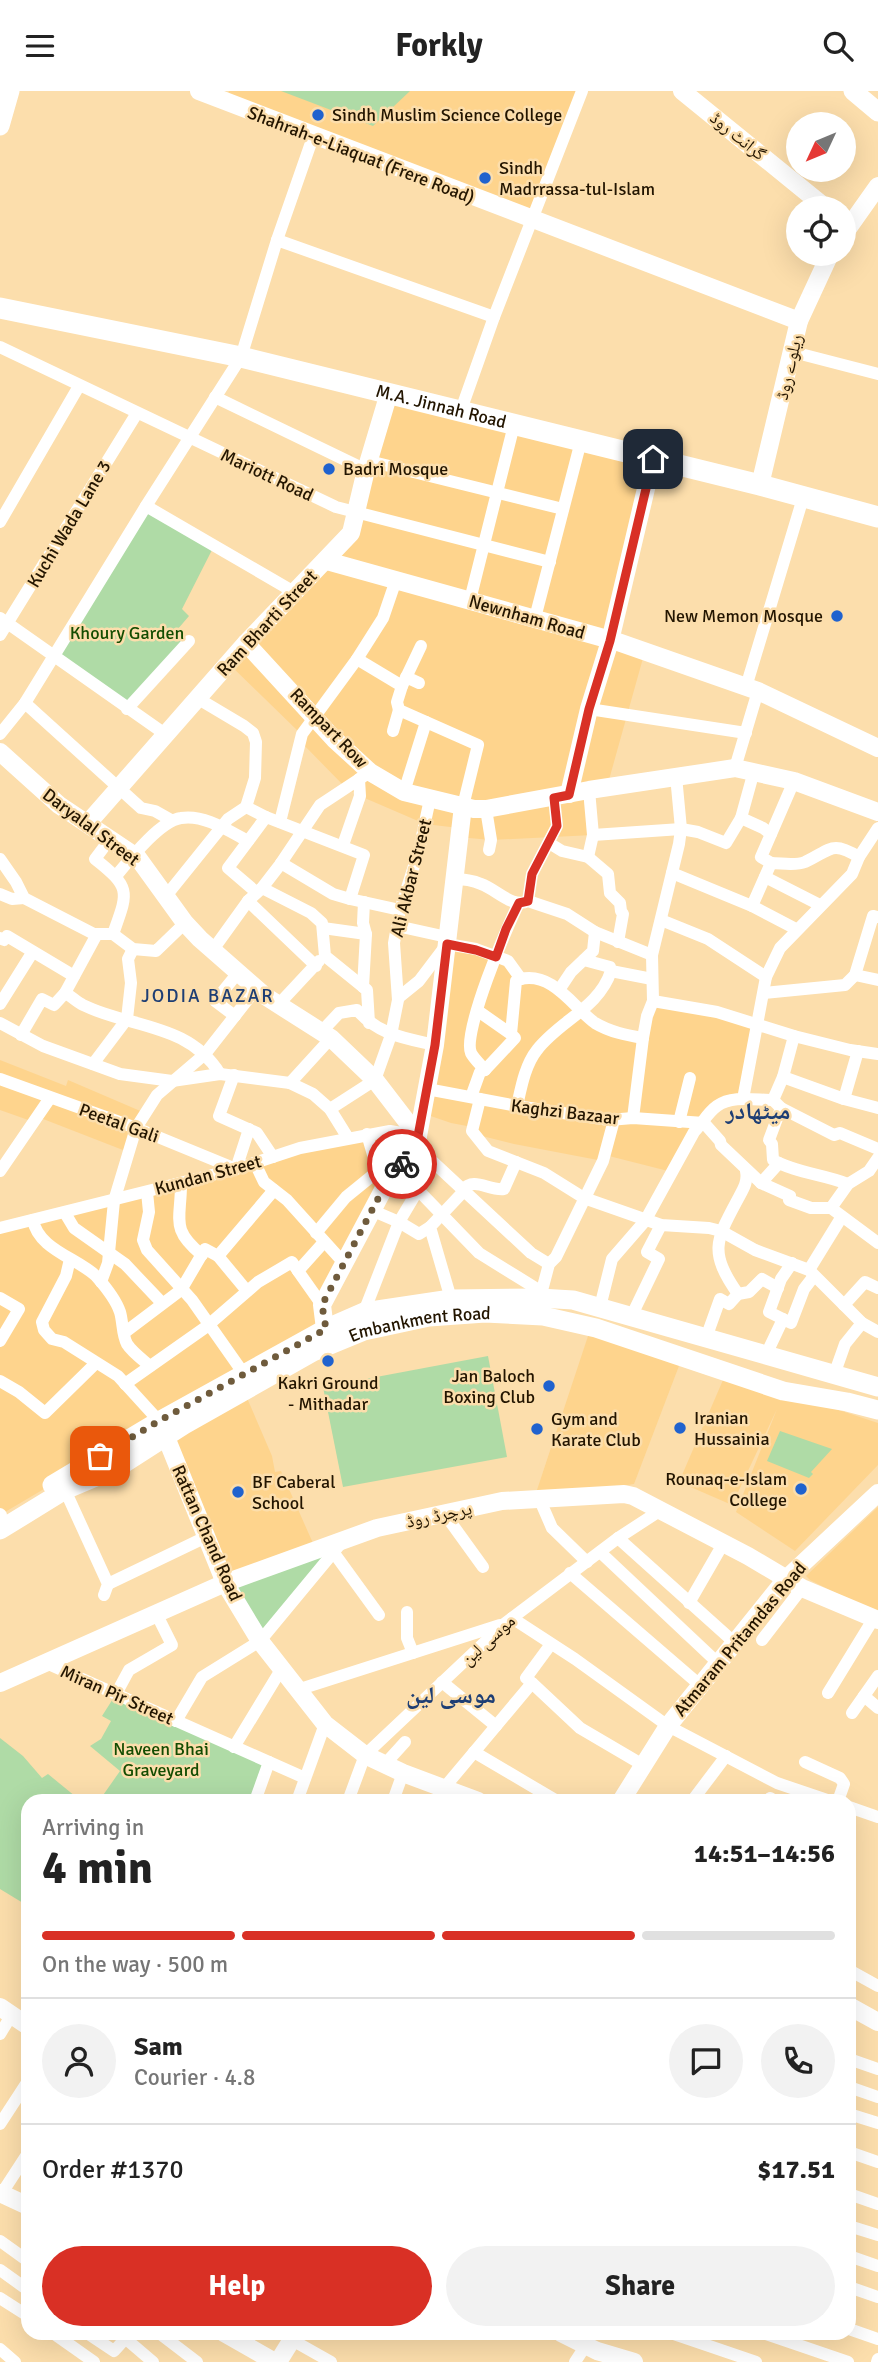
<!DOCTYPE html>
<meta charset="utf-8">
<style>
body{margin:0;font-family:Signika,"Noto Naskh Arabic",sans-serif;background:#f2f2f2;color:#222;height:100vh;display:flex;flex-direction:column;font-size:26px;white-space:nowrap}
*{box-sizing:border-box;margin:0}
p{font-size:23px;color:#767676}
.icon{flex:none;width:38px;height:38px;fill:none;stroke:currentColor;stroke-width:2;stroke-linecap:round;stroke-linejoin:round}
.map{position:relative;flex:1;overflow:hidden}
.panel{position:absolute;left:21px;top:1703px;width:835px;height:546px;display:flex;flex-direction:column;background:#fff;border-radius:21px;box-shadow:0 7px 28px #0002}
.panel>*{flex:none}
.needle{width:46px;rotate:226deg}
.controls{position:absolute;left:786px;top:21px;display:grid;gap:14px}
.controls a{display:grid;place-items:center;width:70px;height:70px;border-radius:50%;background:#fff;box-shadow:0 7px 28px #0002;font-size:35px}
.pin{position:absolute;display:grid;place-items:center;width:60px;height:60px;color:#fff;margin:-30px;border-radius:14px;box-shadow:0 4px 10px #0006}
.courier{position:absolute;display:grid;place-items:center;width:70px;height:70px;margin:-35px;border:5px solid #d93025;border-radius:50%;background:#fff;color:#222;box-shadow:0 2px 9px #0007}
.overview em{font-style:normal;font-weight:700}
.overview div{display:flex;flex-direction:column-reverse}
.overview{display:flex;align-items:center;justify-content:space-between;height:119px;padding:0 21px}
h1{font-size:46px;font-weight:700;line-height:52px}
.bar{display:grid;grid-template-columns:repeat(4,1fr);gap:10px 7px;align-content:center;height:84px;padding:0 21px}
.bar i{height:9px;border-radius:5px;background:#e0e0e0}
.bar .selected{background:#d93025}
.bar p{grid-column:span 4}
.line{display:flex;align-items:center;gap:18px;padding:0 21px;border-top:2px solid #e0e0e0}
.line div{flex:1}
.round{display:grid;place-items:center;flex:none;width:74px;height:74px;border-radius:37px;background:#f2f2f2}
.cta{display:flex;gap:14px;margin-top:auto;padding:14px 21px}
.cta a{flex:1;height:80px;border-radius:42px;background:#d93025;color:#fff;font-size:28px;font-weight:700;line-height:80px;text-align:center}
.cta a+a{background:#f2f2f2;color:#222}
header{display:flex;justify-content:space-between;align-items:center;height:91px;padding:0 21px;background:#fff;font-size:32px;font-weight:700}
.map>svg:first-child{display:block}
.built{fill:#fed48d}
.green{fill:#afdba6}
.lines{fill:none;stroke-linecap:round;stroke-linejoin:round}
.street{stroke:#fff;stroke-width:12}
.secondary{stroke:#fff;stroke-width:18}
.primary{stroke:#fff;stroke-width:19}
.highway{stroke:#fff;stroke-width:21}
.done{stroke:#6f5b3c;stroke-width:7;stroke-dasharray:0 12.6}
.route{stroke:#d93025;stroke-width:9}
.poi-dot{fill:#2062ce;stroke:#fcdeac;stroke-width:2.5}
.labels{text-anchor:middle;dominant-baseline:central;stroke-width:5;stroke-linejoin:round;paint-order:stroke}
.poi-label{font-size:18px;fill:#231500;stroke:#fcdeac;text-anchor:start}
.street-label{font-size:18px;fill:#231500;stroke:#fcdeac}
.park-label{font-size:18px;fill:#134c01;stroke:#fcdeac}
.neighbourhood-label{font-size:19px;letter-spacing:2px;fill:#1e3e74;stroke:#fcdeac}
.district-label{font-size:24px;font-weight:bold;fill:#1e3e74;stroke:#fcdeac}
</style>
<header><svg class="icon" aria-label="menu" viewBox="0 0 24 24"><path d="M4 6h16M4 12h16M4 18h16"/></svg>Forkly<svg class="icon" aria-label="search" viewBox="0 0 24 24"><circle cx="10" cy="10" r="6"/><path d="M15 15l6 6"/></svg></header>
<div class="map">
<svg width="878" height="2271" viewBox="0 0 878 2271">
<rect width="100%" height="100%" fill="#fcdeac"/>
<g class="built">
<polygon points="229,0 582,0 531,129 225,11"/>
<polygon points="389,302 653,368 610,549 645,560 607,696 589,699 593,744 491,749 458,746 459,737 425,733 360,705 345,696 300,650 301,643 228,572 351,442"/>
<polygon points="447,853 476,858 512,879 546,892 595,931 643,947 653,910 758,936 743,1008 716,1016 672,1081 605,1064 603,1070 514,1053 474,1043 467,1035 451,1032 422,1022"/>
<polygon points="0,969 66,995 68,989 145,1022 128,1061 38,1026 34,1031 0,1019"/>
<polygon points="367,1043 418,1045 391,1084 322,1214 325,1238 159,1330 0,1424 0,1137"/>
<polygon points="591,1236 682,1267 634,1393 534,1408"/>
<polygon points="726,1282 878,1332 878,1374 795,1460 736,1421 777,1318 732,1414 679,1391"/>
<polygon points="244,1300 272,1365 275,1381 281,1380 316,1459 225,1492 164,1347"/>
<polygon points="878,1416 878,1521 848,1508 810,1489 806,1485"/>
</g>
<g class="green">
<polygon points="281,0 410,0 373,35"/>
<polygon points="146,415 214,455 182,518 189,525 177,539 189,550 127,618 53,566"/>
<polygon points="488,1265 507,1366 343,1396 323,1296"/>
<polygon points="780,1340 832,1358 811,1381 813,1383 809,1387 767,1370"/>
<polygon points="342,1450 261,1540 225,1492"/>
<polygon points="116,1603 269,1671 254,1710 99,1710 120,1680 90,1655 101,1648 111,1630 102,1625"/>
<polygon points="0,1647 23,1665 42,1687 48,1683 81,1710 28,1710 28,1815 0,1798"/>
</g>
<g class="lines">
<g class="street">
<polyline points="277,149 494,226"/>
<polyline points="0,256 336,416 550,471"/>
<polyline points="793,261 878,283"/>
<polyline points="215,306 366,379"/>
<polyline points="461,319 494,226 582,0"/>
<polyline points="369,370 563,418"/>
<polyline points="146,415 294,501"/>
<polyline points="0,431 79,295"/>
<polyline points="470,509 514,334"/>
<polyline points="0,527 165,643"/>
<polyline points="535,527 581,350"/>
<polyline points="0,544 137,322"/>
<polyline points="357,568 402,595 397,611 399,619 478,654 463,715"/>
<polyline points="406,586 419,592"/>
<polyline points="402,595 421,555"/>
<polyline points="746,596 803,407"/>
<polyline points="25,612 141,717 155,720 171,729"/>
<polyline points="127,618 189,550"/>
<polyline points="589,618 746,642"/>
<polyline points="393,640 399,619"/>
<polyline points="0,643 25,612 146,415 241,266 277,149 313,46"/>
<polyline points="735,677 758,600"/>
<polyline points="404,701 426,631"/>
<polyline points="246,716 266,726 364,764 350,808 400,819"/>
<polyline points="486,718 491,749 489,759"/>
<polyline points="741,727 763,737 771,743"/>
<polyline points="280,731 302,643 357,568 383,527 396,489"/>
<polyline points="593,744 681,738 698,741 726,752 741,727 754,680"/>
<path d="M110,748L95,768C132,797 128,801 113,843"/>
<polyline points="549,752 562,760 588,766 608,783 610,802 620,812 621,820 623,823 618,851"/>
<polyline points="343,754 360,705 359,688"/>
<polyline points="588,766 593,744 589,699"/>
<polyline points="0,768 16,791 24,807 94,843 113,843 133,858 156,860 185,832"/>
<polyline points="281,772 333,803 350,808"/>
<path d="M771,772C782,772 795,775 805,771C831,759 831,749 859,766"/>
<polyline points="672,782 752,815 796,838"/>
<path d="M116,785C130,768 160,730 181,727C204,723 229,740 248,750"/>
<polyline points="765,786 820,814"/>
<path d="M453,788C463,788 472,789 481,793C496,798 513,818 528,810L567,823L595,841L652,864"/>
<polyline points="262,797 311,822 322,832 325,865 367,899 369,932"/>
<polyline points="256,801 228,777 266,726"/>
<polyline points="0,803 12,808 24,807"/>
<polyline points="166,805 228,728 246,716 255,687 256,651 253,642 244,635 197,607"/>
<polyline points="248,810 316,875"/>
<polyline points="528,810 532,783 557,735 554,707"/>
<polyline points="752,815 771,772 761,766 794,690"/>
<polyline points="661,829 708,848 766,886"/>
<polyline points="397,835 447,846"/>
<polyline points="323,837 366,843"/>
<polyline points="0,847 4,849 7,845 74,885"/>
<polyline points="212,860 248,810 262,797 279,775 320,714 370,681"/>
<polyline points="584,869 610,876 611,880 652,888"/>
<polyline points="855,884 878,889"/>
<path d="M521,888C553,881 573,916 595,932C610,941 626,944 643,947"/>
<polyline points="363,896 366,843 363,832 364,811"/>
<polyline points="559,899 571,881 593,860 595,841"/>
<path d="M65,902C71,905 77,911 83,914C130,937 189,932 220,983"/>
<polyline points="764,902 845,894 855,884 873,825 878,826"/>
<polyline points="398,907 419,890 447,853 476,858 508,870 521,888"/>
<polyline points="653,910 717,921 794,945 850,959 878,963"/>
<polyline points="0,913 32,862"/>
<polyline points="278,914 319,870"/>
<polyline points="478,920 511,943"/>
<polyline points="235,925 215,910 237,883"/>
<polyline points="0,932 43,955 120,983 172,990 220,983 290,992 313,1003 330,1018 348,1047"/>
<path d="M321,941L339,922L357,919C379,944 404,947 435,954"/>
<polyline points="21,944 42,908 54,914 65,902 97,843"/>
<path d="M794,945L783,986L773,1009L781,1017L769,1049L772,1053L773,1069C796,1082 823,1083 848,1093"/>
<polyline points="93,973 127,928 131,892 128,868 133,858"/>
<path d="M485,979C481,974 474,968 471,962C462,942 507,835 519,812"/>
<polyline points="234,984 219,1025 257,1042 273,1066"/>
<polyline points="783,986 844,1008 878,1017"/>
<polyline points="0,988 136,1037 236,1078 249,1038"/>
<polyline points="290,992 331,947"/>
<polyline points="427,998 517,1015 609,1029 633,1027 704,1032 720,1050 721,1054 761,1092 790,1105 789,1109 811,1117 831,1117 878,1152"/>
<polyline points="471,1006 480,981 485,979 515,947 511,943 516,890 521,888"/>
<polyline points="480,1008 472,1040 488,1060 544,1082 584,1107 661,1134 709,1137 721,1140 755,1159 809,1179 862,1232 878,1241"/>
<polyline points="743,1008 766,886 780,857 852,783 859,766 878,737"/>
<polyline points="844,1008 858,960"/>
<path d="M517,1015C521,997 525,974 537,959C559,930 599,917 611,880"/>
<polyline points="781,1017 834,1044 840,1042 878,1058"/>
<polyline points="330,1018 375,989 391,944 398,909 394,852 397,835 400,819 419,759 430,708"/>
<polyline points="633,1027 643,947 647,925 653,910 652,864 679,753 681,738 676,685"/>
<polyline points="679,1031 690,987"/>
<polyline points="367,1043 379,1084 382,1086"/>
<polyline points="418,1057 531,1162 549,1173"/>
<polyline points="255,1072 264,1091 287,1109 344,1172"/>
<polyline points="0,1080 50,1007"/>
<polyline points="761,1092 779,1072"/>
<path d="M181,1093C181,1129 170,1138 202,1164"/>
<polyline points="418,1099 479,1162 542,1201"/>
<path d="M462,1099C475,1085 488,1100 504,1098L516,1071"/>
<polyline points="147,1101 149,1121 143,1149 147,1159 192,1209 244,1283"/>
<polyline points="831,1117 848,1093 869,1080 878,1067"/>
<polyline points="371,1119 399,1131 434,1072"/>
<polyline points="65,1122 74,1137 125,1173 162,1212"/>
<path d="M33,1129C38,1158 77,1167 96,1185C104,1194 116,1209 120,1221C123,1231 122,1244 127,1253C132,1261 143,1269 150,1275"/>
<polyline points="0,1137 236,1078 300,1057 390,1040 418,1045"/>
<polyline points="316,1142 346,1106 378,1080"/>
<polyline points="218,1165 247,1200"/>
<polyline points="70,1168 66,1185 42,1231 44,1239 52,1248 64,1251 118,1285 159,1330"/>
<polyline points="809,1179 841,1127"/>
<polyline points="101,1191 108,1172 114,1110 136,1037 157,1004 205,963 256,898"/>
<path d="M738,1203C708,1160 716,1149 739,1106C744,1097 748,1090 746,1080"/>
<polyline points="0,1207 19,1218 0,1250"/>
<polyline points="540,1207 549,1173 556,1166 603,1070 614,1029"/>
<polyline points="451,1208 430,1136 463,1101"/>
<polyline points="322,1214 298,1180 324,1151"/>
<polyline points="844,1214 865,1191 878,1197"/>
<path d="M600,1216L612,1168L645,1130L694,1041C702,1033 707,1022 717,1015C732,1004 755,1009 773,1009"/>
<polyline points="364,1221 399,1131 419,1143 430,1136"/>
<polyline points="632,1224 659,1168 647,1161 661,1134"/>
<polyline points="783,1228 769,1221 781,1188 792,1172"/>
<polyline points="124,1242 181,1199 205,1158 218,1165 274,1099"/>
<polyline points="706,1247 720,1208 729,1213 738,1203 749,1201 762,1188 778,1197"/>
<polyline points="765,1266 783,1228 791,1232 804,1198 814,1185"/>
<polyline points="834,1284 845,1253 862,1232"/>
<polyline points="0,1290 19,1301 45,1322 96,1272"/>
<polyline points="125,1293 206,1236 258,1191 292,1171 298,1180"/>
<polyline points="65,1399 108,1493 104,1504"/>
<polyline points="539,1407 552,1437 587,1471"/>
<polyline points="444,1422 483,1476"/>
<polyline points="0,1423 1,1424"/>
<polyline points="618,1447 735,1552"/>
<polyline points="600,1461 719,1573"/>
<polyline points="334,1462 379,1524"/>
<polyline points="570,1482 701,1595"/>
<polyline points="108,1493 206,1446"/>
<polyline points="689,1512 723,1453"/>
<polyline points="407,1521 407,1547 413,1562"/>
<polyline points="512,1527 575,1568 668,1635 777,1692 830,1710"/>
<polyline points="762,1549 802,1497"/>
<polyline points="44,1571 305,1687"/>
<polyline points="442,1591 496,1635"/>
<polyline points="532,1592 526,1587 551,1553"/>
<polyline points="297,1599 500,1534"/>
<polyline points="828,1602 874,1527"/>
<polyline points="116,1603 129,1579 172,1554 156,1522"/>
<polyline points="864,1605 878,1617"/>
<polyline points="852,1622 878,1585"/>
<polyline points="176,1630 202,1586 260,1550 342,1451"/>
<polyline points="234,1656 282,1577"/>
<polyline points="474,1661 557,1710"/>
<polyline points="805,1671 840,1687 844,1693 838,1710"/>
<polyline points="385,1673 405,1651"/>
<polyline points="444,1697 532,1592 580,1637 643,1674"/>
<polyline points="770,1707 775,1710"/>
<polyline points="255,1710 269,1671"/>
<polyline points="297,1710 325,1633"/>
<polyline points="348,1710 365,1664 504,1533 618,1447 661,1419"/>
<polyline points="393,1710 403,1682"/>
<polyline points="692,1710 726,1665"/>
<polyline points="849,1716 878,1726"/>
<polyline points="849,1786 849,1790"/>
<polyline points="849,1879 878,1895"/>
<polyline points="0,1943 11,1925"/>
<polyline points="849,1968 878,1978"/>
<polyline points="849,1996 878,2006"/>
<polyline points="849,2023 878,2032"/>
<polyline points="0,2033 28,1990"/>
<polyline points="849,2061 878,2071"/>
<polyline points="849,2103 878,2113"/>
<polyline points="0,2105 28,2062"/>
<polyline points="849,2135 878,2144"/>
<polyline points="0,2150 28,2170"/>
<polyline points="849,2165 878,2175"/>
<polyline points="0,2179 28,2199"/>
<polyline points="849,2196 878,2206"/>
<polyline points="0,2207 28,2225"/>
<polyline points="849,2238 878,2248"/>
<polyline points="53,2242 94,2271"/>
<polyline points="87,2242 114,2260 125,2248"/>
<polyline points="119,2242 153,2271"/>
<polyline points="159,2242 197,2271"/>
<polyline points="671,2242 756,2271"/>
<polyline points="763,2242 848,2271"/>
<polyline points="292,2249 331,2271"/>
<polyline points="0,2258 15,2271"/>
<polyline points="575,2271 586,2254"/>
<polyline points="877,2271 878,2268"/>
</g>
<g class="secondary">
<polyline points="199,0 799,230"/>
<polyline points="682,0 826,117"/>
<polyline points="844,143 878,95"/>
<polyline points="760,394 799,230 830,163"/>
<polyline points="327,470 618,551 758,600 878,657"/>
<polyline points="246,552 334,648 370,681 404,701 474,718 486,718 589,699 735,677 794,690 878,721"/>
<polyline points="0,661 59,714 138,767 185,832 200,848 265,905 331,947 375,989 418,1045"/>
<polyline points="569,703 589,618 610,550 653,368"/>
<polyline points="88,732 246,552 351,442 366,379 389,302"/>
<polyline points="325,1238 322,1214 391,1084 418,1057 418,1045 435,954 463,715"/>
<polyline points="166,1346 225,1492 260,1550 325,1633 365,1664 403,1682 478,1710"/>
<polyline points="0,1592 225,1492 377,1437 502,1410 624,1403 633,1405 748,1465 802,1497 878,1529"/>
<polyline points="621,1710 668,1635 786,1488 878,1402"/>
<polyline points="849,1915 878,1931"/>
<polyline points="0,1916 28,1935"/>
<polyline points="0,2102 28,2115"/>
<polyline points="224,2242 275,2271"/>
<polyline points="561,2242 597,2260 634,2271"/>
<polyline points="278,2271 296,2242"/>
</g>
<g class="primary">
<polyline points="853,0 878,21"/>
<polyline points="0,35 10,0"/>
<polyline points="52,1394 159,1330 325,1238 364,1221 451,1208 540,1207 573,1209 878,1296"/>
<path id="s1" d="M0,1439L65,1399L117,1377L184,1334L313,1261L364,1240L429,1226L485,1222L543,1225L596,1237L783,1300L847,1311L878,1319"/>
</g>
<path class="highway" id="s2" d="M0,217L241,266L760,394L878,426"/>
</g>
<g class="lines">
<polyline class="done" points="100,1365 159,1330 326,1238 322,1214 391,1083 402,1073"/>
<polyline class="route" points="402,1073 418,1057 418,1045 435,954 447,853 476,859 496,866 506,838 519,812 528,810 532,783 557,735 554,707 569,704 589,618 610,550 653,368"/>
</g>
<g class="poi-dot">
<circle cx="318" cy="24" r="7"/>
<circle cx="485" cy="87" r="7"/>
<circle cx="329" cy="378" r="7"/>
<circle cx="837" cy="525" r="7"/>
<circle cx="328" cy="1270" r="7"/>
<circle cx="549" cy="1295" r="7"/>
<circle cx="680" cy="1337" r="7"/>
<circle cx="537" cy="1338" r="7"/>
<circle cx="801" cy="1398" r="7"/>
<circle cx="238" cy="1401" r="7"/>
</g>
<g class="labels">
<g class="poi-label">
<text x="332" y="24">Sindh Muslim Science College</text>
<text x="499" y="77">Sindh<tspan x="499" dy="21">Madrrassa-tul-Islam</tspan></text>
<text x="343" y="378">Badri Mosque</text>
<text x="823" y="525" text-anchor="end">New Memon Mosque</text>
<text x="535" y="1285" text-anchor="end">Jan Baloch<tspan x="535" dy="21">Boxing Club</tspan></text>
<text x="328" y="1292" text-anchor="middle">Kakri Ground<tspan x="328" dy="21">- Mithadar</tspan></text>
<text x="694" y="1327">Iranian<tspan x="694" dy="21">Hussainia</tspan></text>
<text x="551" y="1328">Gym and<tspan x="551" dy="21">Karate Club</tspan></text>
<text x="787" y="1388" text-anchor="end">Rounaq-e-Islam<tspan x="787" dy="21">College</tspan></text>
<text x="252" y="1391">BF Caberal<tspan x="252" dy="21">School</tspan></text>
</g>
<g class="street-label">
<text transform="translate(738 45) rotate(39)">گرانٹ روڈ</text>
<text transform="translate(361 64) rotate(21)">Shahrah-e-Liaquat (Frere Road)</text>
<text transform="translate(789 276) rotate(-77)">ریلوے روڈ</text>
<text stroke="none"><textPath href="#s2" startOffset="452">M.A. Jinnah Road</textPath></text>
<text transform="translate(267 384) rotate(25)">Mariott Road</text>
<text transform="translate(69 433) rotate(-59)">Kuchi Wada Lane 3</text>
<text transform="translate(527 526) rotate(16)">Newnham Road</text>
<text transform="translate(267 532) rotate(-47)">Ram Bharti Street</text>
<text transform="translate(329 637) rotate(46)">Rampart Row</text>
<text transform="translate(91 736) rotate(37)">Daryalal Street</text>
<text transform="translate(411 787) rotate(-76)">Ali Akbar Street</text>
<text transform="translate(565 1021) rotate(7)">Kaghzi Bazaar</text>
<text transform="translate(119 1032) rotate(20)">Peetal Gali</text>
<text transform="translate(208 1084) rotate(-15)">Kundan Street</text>
<text stroke="none"><textPath href="#s1" startOffset="472">Embankment Road</textPath></text>
<text transform="translate(439 1424) rotate(-12)">پرچرڈ روڈ</text>
<text transform="translate(207 1442) rotate(66)">Rattan Chand Road</text>
<text transform="translate(740 1548) rotate(-50)">Atmaram Pritamdas Road</text>
<text transform="translate(488 1549) rotate(-42)">موسی لین</text>
<text transform="translate(117 1604) rotate(24)">Miran Pir Street</text>
</g>
<g class="park-label">
<text x="127" y="542">Khoury Garden</text>
<text x="161" y="1658">Naveen Bhai<tspan x="161" dy="21">Graveyard</tspan></text>
</g>
<g class="neighbourhood-label">
<text x="208" y="905">JODIA BAZAR</text>
</g>
<g class="district-label">
<text x="758" y="1020">میٹھادر</text>
<text x="451" y="1604">موسی لین</text>
</g>
</g>
</svg>
<div class="controls">
<a><svg class="needle" viewBox="-14 -14 28 28"><path d="M0-13l5 13h-10z" fill="#e53935"/><path d="M0 13l5-13h-10z" fill="#767676"/></svg></a>
<a><svg class="icon" aria-label="locate" viewBox="0 0 24 24"><circle cx="12" cy="12" r="6"/><path d="M12 2v4M12 18v4M2 12h4M18 12h4"/></svg></a>
</div>
<div class="pin" style="left:100px;top:1365px;background:#ea580c"><svg class="icon" aria-label="bag" viewBox="0 0 24 24"><path d="M5 8h14l-1 12H6zM9 8a3 3 0 0 1 6 0"/></svg></div>
<div class="pin" style="left:653px;top:368px;background:#1f2937"><svg class="icon" aria-label="home" viewBox="0 0 24 24"><path d="M3 11l9-7 9 7M6 9v11h12V9"/></svg></div>
<div class="courier" style="left:402px;top:1073px"><svg class="icon" aria-label="bike" viewBox="0 0 24 24"><circle cx="6" cy="16" r="4"/><circle cx="18" cy="16" r="4"/><path d="M6 16l4-8h5l3 8M10 8l3 8H6M13 5h3"/></svg></div>
<section class="panel">
<div class="overview"><div><h1>4 min</h1><p>Arriving in</p></div><em>14:51–14:56</em></div>
<div class="bar"><i class="selected"></i><i class="selected"></i><i class="selected"></i><i></i><p>On the way · 500 m</p></div>
<div class="line" style="height:126px"><a class="round"><svg class="icon" aria-label="person" viewBox="0 0 24 24"><circle cx="12" cy="8" r="4"/><path d="M4 21q1-7 8-7t8 7"/></svg></a><div><b>Sam</b><p>Courier · 4.8</p></div><a class="round"><svg class="icon" aria-label="chat" viewBox="0 0 24 24"><path d="M4 5h16v11H9l-5 4z"/></svg></a><a class="round"><svg class="icon" aria-label="phone" viewBox="0 0 24 24"><path d="M5 4h4l2 5-3 2q2 4 5 5l2-3 5 2v4C11 20 4 13 5 4z"/></svg></a></div>
<div class="line" style="height:91px"><div>Order #1370</div><b>$17.51</b></div>
<div class="cta"><a>Help</a><a>Share</a></div>
</section>
</div>
